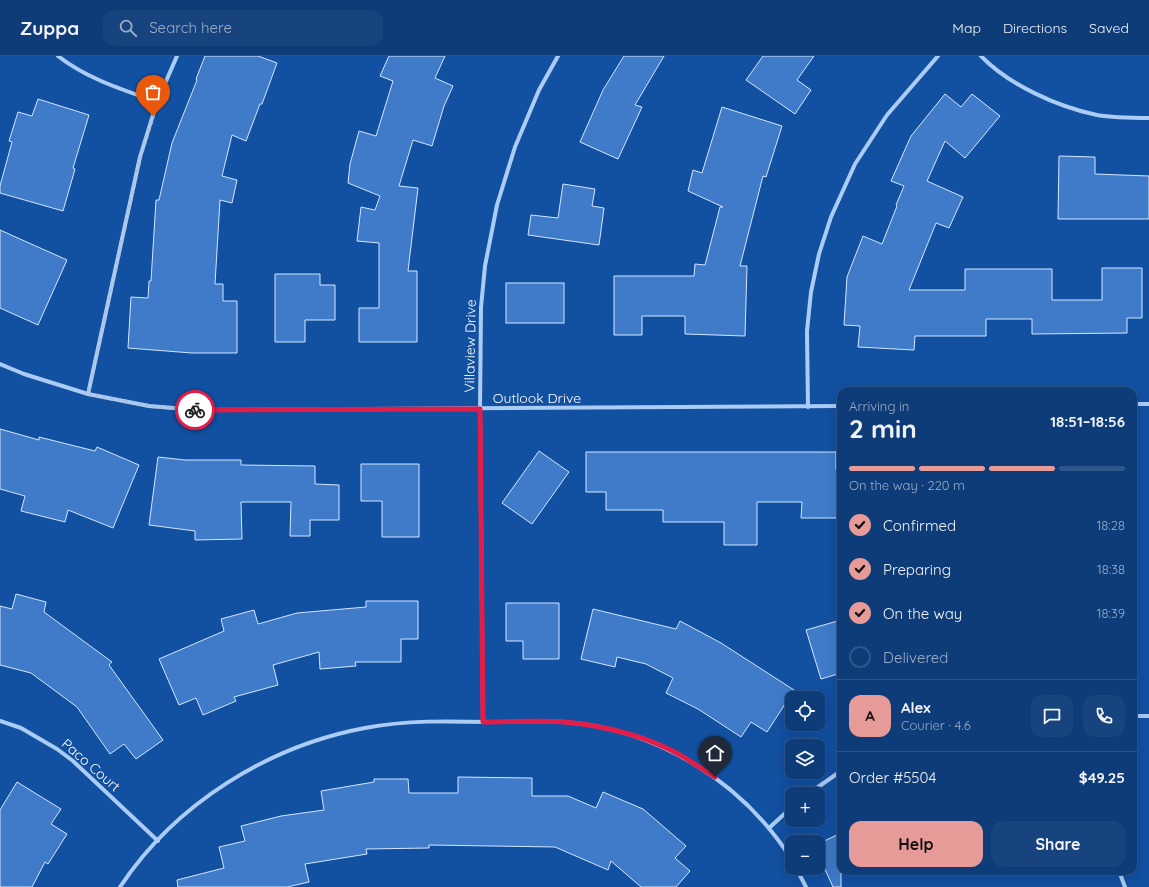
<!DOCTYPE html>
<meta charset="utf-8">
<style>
body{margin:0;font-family:Quicksand,sans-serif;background:#17437e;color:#f1f3f6;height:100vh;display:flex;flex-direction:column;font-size:15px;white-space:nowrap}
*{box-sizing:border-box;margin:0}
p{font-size:13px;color:#9badc6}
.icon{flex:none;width:22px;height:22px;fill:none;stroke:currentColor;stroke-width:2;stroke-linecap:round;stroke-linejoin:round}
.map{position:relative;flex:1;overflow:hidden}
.side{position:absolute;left:837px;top:331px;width:300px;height:488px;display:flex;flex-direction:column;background:#0e3c79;border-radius:12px;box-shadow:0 4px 16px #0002,0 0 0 1px #2e568a}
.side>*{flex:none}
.controls{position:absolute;left:785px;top:635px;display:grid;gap:8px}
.controls a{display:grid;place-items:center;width:40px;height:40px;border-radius:8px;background:#0e3c79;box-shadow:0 4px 16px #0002,0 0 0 1px #2e568a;font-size:20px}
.pin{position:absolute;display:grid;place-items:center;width:34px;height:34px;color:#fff;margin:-41px -17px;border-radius:50% 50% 50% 0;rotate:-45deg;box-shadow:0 0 4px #0007}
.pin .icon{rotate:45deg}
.courier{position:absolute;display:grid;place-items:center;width:40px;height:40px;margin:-20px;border:3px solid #e11d48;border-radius:50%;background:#fff;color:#222;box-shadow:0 1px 5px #0007}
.overview em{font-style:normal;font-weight:700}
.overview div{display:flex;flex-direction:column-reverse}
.overview{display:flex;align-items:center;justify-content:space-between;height:68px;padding:0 12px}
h1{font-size:26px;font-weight:700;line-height:30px}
.bar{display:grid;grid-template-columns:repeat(4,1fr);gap:6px 4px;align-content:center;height:48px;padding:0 12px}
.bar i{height:5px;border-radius:3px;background:#2e568a}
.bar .active{background:#e69b98}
.bar p{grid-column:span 4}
.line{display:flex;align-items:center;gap:10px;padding:0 12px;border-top:1px solid #2e568a}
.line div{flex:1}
.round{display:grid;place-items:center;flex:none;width:42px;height:42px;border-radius:12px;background:#17437e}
ol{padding:0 12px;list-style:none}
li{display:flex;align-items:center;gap:12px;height:44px}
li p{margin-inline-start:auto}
li .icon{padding:4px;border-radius:50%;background:#e69b98;color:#111;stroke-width:4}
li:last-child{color:#9badc6}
li i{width:22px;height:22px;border:2px solid #2e568a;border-radius:50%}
.button{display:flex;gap:8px;margin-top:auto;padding:8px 12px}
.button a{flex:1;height:46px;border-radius:12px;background:#e69b98;color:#111;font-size:16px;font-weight:700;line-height:46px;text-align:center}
.button a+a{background:#17437e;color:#f1f3f6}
header{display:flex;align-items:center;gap:24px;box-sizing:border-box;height:56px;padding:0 20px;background:#0e3c79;border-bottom:1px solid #2e568a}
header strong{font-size:19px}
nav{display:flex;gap:22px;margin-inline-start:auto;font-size:14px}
.search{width:280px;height:36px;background:#17437e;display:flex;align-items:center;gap:10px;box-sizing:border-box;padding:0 14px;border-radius:12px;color:#9badc6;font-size:15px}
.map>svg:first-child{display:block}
.building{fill:#3f7bc9;stroke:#d4e7fe}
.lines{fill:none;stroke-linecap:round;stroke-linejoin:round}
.street{stroke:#abccf5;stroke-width:4}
.done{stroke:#acc2de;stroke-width:4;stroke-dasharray:0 7.2}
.route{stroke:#e11d48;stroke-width:5}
.labels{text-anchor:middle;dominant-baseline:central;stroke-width:3;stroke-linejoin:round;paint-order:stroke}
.street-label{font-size:14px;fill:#fff;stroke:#1250a1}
</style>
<header>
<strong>Zuppa</strong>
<div class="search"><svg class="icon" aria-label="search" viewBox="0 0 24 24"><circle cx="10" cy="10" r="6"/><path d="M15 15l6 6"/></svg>Search here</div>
<nav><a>Map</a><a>Directions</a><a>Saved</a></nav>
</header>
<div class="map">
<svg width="1149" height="831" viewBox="0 0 1149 831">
<rect width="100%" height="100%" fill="#1250a1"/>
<g class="building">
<polygon points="205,0 258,0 277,7 262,48 260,48 246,85 232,79 222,120 237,124 232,147 220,144 215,228 223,228 223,245 237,245 237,297 192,297 128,292 131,241 148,242 149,225 151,225 156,144 159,144 172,87 197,24 196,23"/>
<polygon points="389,0 445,0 435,22 453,30 444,50 432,90 413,84 399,130 418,132 408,215 417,215 417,286 359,286 359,252 379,252 379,187 357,185 361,151 375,154 380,140 348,127 350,108 359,75 376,80 393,25 380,20"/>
<polygon points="624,0 664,0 635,49 642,51 618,103 580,86 603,34"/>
<polygon points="763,0 814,0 797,24 811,34 795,58 746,24"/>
<polygon points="945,38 961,51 972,38 1000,60 965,102 945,85 927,125 963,141 949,172 936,167 909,234 965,234 965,213 1052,213 1052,244 1102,244 1102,212 1142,212 1142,262 1127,262 1127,277 1032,278 1032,263 986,263 986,280 915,280 914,294 858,291 860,270 844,269 847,221 863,180 882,188 897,150 896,149 904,130 891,125 911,80"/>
<polygon points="38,43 89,59 73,112 75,113 63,155 0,137 0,130 12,86 9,85 18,56 32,60"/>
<polygon points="722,51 782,70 766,121 763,120 740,210 747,210 745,280 685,278 685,260 642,260 642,279 614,279 614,220 694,220 695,208 705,209 720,151 723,151 688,135 693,114 702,117"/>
<polygon points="1059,100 1095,101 1095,118 1149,120 1149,163 1058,163"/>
<polygon points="563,128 595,133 592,150 604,152 599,189 528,179 531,159 558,162"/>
<polygon points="0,174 67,204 38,269 0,252"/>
<polygon points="275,218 320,218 320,229 335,229 335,264 305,264 305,286 275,286"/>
<rect x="506" y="227" width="58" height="40"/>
<polygon points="0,373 39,384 39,381 95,395 97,391 139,409 113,472 68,454 65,466 21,455 25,440 0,433"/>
<polygon points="539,395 569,416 532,468 502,447"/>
<polygon points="586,396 836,396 836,414 841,414 841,462 801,462 802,446 757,446 757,489 724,489 724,466 663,466 663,454 606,454 606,436 586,436"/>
<polygon points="158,401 185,404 241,404 241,409 315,410 315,428 339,429 339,464 310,464 310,480 290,480 291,446 241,446 242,483 195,484 195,475 149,469"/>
<polygon points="361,408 419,408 419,481 382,481 382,445 361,445"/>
<polygon points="16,538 46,546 44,556 112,606 109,609 163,684 136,703 124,688 110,698 77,651 31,617 0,609 0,550 12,553"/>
<polygon points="366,545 418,545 418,583 401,583 401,606 355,606 356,610 320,613 319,596 273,609 278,629 234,641 236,645 203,659 196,642 179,649 159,603 224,575 221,563 254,554 258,568 297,557 366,551"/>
<polygon points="506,547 559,547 559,603 523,603 523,585 506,585"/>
<polygon points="593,553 676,573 680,565 721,587 794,634 767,676 751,666 741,681 698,653 666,637 673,622 646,608 617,601 615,611 581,603"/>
<polygon points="841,564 841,617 821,623 806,574"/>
<polygon points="458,721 532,722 532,740 568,740 596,752 603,736 643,753 686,790 675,802 690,815 676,831 641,831 611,805 608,814 555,791 429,789 429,792 366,793 367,798 305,808 309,826 287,831 178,831 177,824 224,812 219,791 245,785 241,770 281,760 324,754 321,735 374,726 374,723 408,723 409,737 458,737"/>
<polygon points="17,726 61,753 51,768 67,778 48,808 45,806 32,831 0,831 0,754"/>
<polygon points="841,777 841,831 833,831 818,798 818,788"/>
</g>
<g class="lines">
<g class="street">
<path d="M58,0C87,23 124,34 157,46"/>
<path d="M981,0C1009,29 1058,51 1097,59C1114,62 1132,62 1149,62"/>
<polyline points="0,308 24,318 88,338 149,350 198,354 841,350"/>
<polyline points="88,338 140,101 157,46 177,0"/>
<polyline points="1133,348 1149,348"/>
<polyline points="808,351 807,275 811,236 819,198 831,161 855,108 887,59 938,0"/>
<polyline points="1133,660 1149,660"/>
<polyline points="0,665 21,672 57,693 73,705 158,785"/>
<polyline points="483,666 480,353 481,251 485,210 497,149 515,91 539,34 558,0"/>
<polyline points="808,738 841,715"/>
<polyline points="769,772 792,751"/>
<polyline points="796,812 806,831"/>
<polyline points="1119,815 1125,831"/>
<path d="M120,831C175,748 268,690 365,672C406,664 449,665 490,666C514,666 539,664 564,666C657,673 742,725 792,804"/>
</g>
</g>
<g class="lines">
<polyline class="done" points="153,60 140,102 88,338 149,350 195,354"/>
<path class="route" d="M195,354L480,353L483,666C509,666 539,664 565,666C605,670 647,680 682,700C693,707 704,714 715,721"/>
</g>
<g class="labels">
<g class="street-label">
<text transform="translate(470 290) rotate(-89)">Villaview Drive</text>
<text x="537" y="342">Outlook Drive</text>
<text transform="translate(91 709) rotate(41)">Paco Court</text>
</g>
</g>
</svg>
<div class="controls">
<a><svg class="icon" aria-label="locate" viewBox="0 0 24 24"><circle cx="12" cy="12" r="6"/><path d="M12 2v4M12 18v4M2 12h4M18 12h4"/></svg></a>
<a><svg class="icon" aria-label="layers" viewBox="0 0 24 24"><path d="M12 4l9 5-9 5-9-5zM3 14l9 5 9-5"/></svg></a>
<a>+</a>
<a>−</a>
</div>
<div class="pin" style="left:153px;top:60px;background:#ea580c"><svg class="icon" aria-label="bag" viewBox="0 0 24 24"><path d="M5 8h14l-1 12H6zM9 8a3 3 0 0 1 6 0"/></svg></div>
<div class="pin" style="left:715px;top:721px;background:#1f2937"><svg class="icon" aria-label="home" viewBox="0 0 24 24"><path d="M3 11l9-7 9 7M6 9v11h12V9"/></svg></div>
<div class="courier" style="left:195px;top:354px"><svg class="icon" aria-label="bike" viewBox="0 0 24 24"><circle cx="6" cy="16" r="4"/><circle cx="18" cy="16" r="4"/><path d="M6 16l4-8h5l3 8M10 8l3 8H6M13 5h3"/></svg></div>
<section class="side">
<div class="overview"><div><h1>2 min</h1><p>Arriving in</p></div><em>18:51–18:56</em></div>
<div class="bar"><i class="active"></i><i class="active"></i><i class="active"></i><i></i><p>On the way · 220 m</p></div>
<ol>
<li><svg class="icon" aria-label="check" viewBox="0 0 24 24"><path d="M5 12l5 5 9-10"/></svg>Confirmed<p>18:28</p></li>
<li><svg class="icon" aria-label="check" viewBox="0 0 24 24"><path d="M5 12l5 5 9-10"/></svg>Preparing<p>18:38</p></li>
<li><svg class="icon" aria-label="check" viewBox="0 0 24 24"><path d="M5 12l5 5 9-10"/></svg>On the way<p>18:39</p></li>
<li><i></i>Delivered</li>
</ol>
<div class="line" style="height:72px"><b class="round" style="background:#e69b98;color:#111">A</b><div><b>Alex</b><p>Courier · 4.6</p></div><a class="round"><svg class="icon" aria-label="chat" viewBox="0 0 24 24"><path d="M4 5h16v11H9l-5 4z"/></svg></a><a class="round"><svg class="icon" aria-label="phone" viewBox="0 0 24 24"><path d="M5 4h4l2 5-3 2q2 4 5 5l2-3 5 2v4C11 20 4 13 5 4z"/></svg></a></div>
<div class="line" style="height:52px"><div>Order #5504</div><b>$49.25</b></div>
<div class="button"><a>Help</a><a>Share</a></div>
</section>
</div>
